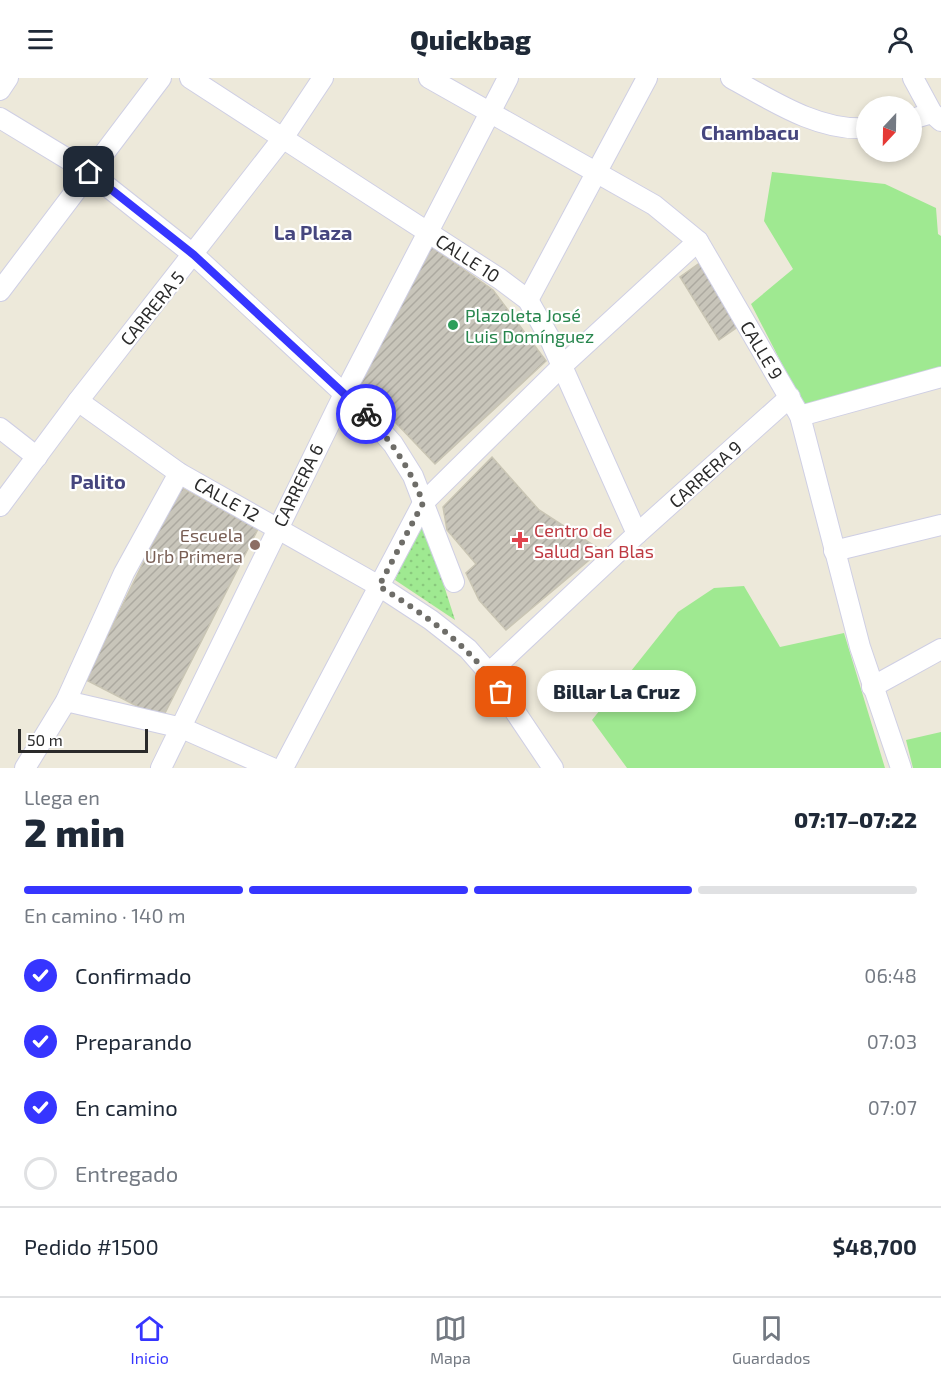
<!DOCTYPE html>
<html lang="es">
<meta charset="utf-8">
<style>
body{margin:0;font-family:"Exo 2",sans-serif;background:#f6f6f7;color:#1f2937;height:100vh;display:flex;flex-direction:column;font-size:22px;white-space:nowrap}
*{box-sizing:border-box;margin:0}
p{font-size:20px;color:#747a83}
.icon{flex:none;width:33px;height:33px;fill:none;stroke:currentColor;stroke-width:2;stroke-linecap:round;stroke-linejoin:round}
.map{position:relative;height:690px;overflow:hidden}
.sheet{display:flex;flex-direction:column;background:#fff;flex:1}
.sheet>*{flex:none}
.needle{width:39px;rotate:202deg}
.tools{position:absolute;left:856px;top:18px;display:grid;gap:12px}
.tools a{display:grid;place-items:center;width:66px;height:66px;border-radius:50%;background:#fff;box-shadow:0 3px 9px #0003;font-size:30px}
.scale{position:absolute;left:18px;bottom:15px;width:130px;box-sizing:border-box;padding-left:6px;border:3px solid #2a2a2a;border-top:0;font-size:16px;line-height:21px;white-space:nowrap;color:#2a2a2a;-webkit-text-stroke:4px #fff;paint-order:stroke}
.pin{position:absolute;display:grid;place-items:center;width:51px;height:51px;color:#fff;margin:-26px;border-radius:12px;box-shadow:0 3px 9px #0006}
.courier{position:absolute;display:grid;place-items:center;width:60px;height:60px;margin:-30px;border:4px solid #3635ff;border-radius:50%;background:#fff;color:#222;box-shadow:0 2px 8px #0007}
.bubble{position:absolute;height:42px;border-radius:21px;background:#fff;box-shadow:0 3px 9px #0003;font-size:20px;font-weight:800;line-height:42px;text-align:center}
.overview em{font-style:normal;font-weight:800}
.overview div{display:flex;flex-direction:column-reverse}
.overview{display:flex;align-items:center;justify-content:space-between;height:102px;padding:0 24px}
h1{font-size:39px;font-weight:800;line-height:45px}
.bar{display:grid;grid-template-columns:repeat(4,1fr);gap:9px 6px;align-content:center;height:72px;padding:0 24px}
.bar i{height:8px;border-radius:4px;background:#e0e1e3}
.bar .selected{background:#3635ff}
.bar p{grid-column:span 4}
.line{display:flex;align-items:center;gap:15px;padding:0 24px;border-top:2px solid #e0e1e3}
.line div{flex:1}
ol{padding:0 24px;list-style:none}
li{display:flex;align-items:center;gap:18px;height:66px}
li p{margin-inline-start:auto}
li .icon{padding:6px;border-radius:50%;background:#3635ff;color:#fff;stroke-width:4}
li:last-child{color:#747a83}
li i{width:33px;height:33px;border:3px solid #e0e1e3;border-radius:50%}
header{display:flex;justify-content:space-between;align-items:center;height:78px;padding:0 24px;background:#fff;font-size:27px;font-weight:800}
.menu{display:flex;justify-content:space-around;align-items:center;height:84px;border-top:2px solid #e0e1e3;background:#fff;font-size:16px;color:#747a83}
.menu a{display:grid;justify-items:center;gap:3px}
.menu .selected{color:#3635ff}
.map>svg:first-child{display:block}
.grass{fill:#9fe991}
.park{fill:url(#park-dots)}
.building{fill:url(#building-hatch);stroke:#c9c5b4;stroke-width:1.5}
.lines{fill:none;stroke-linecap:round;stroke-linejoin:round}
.minor-casing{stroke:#cfcfe4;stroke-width:22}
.minor{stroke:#fff;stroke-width:20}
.done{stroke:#6e6d68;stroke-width:6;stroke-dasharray:0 10.8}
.route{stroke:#3635ff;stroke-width:8}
.leisure-dot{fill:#2e9e5b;stroke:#fff;stroke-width:2}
.health-dot{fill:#e0444e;stroke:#fff;stroke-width:2}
.education-dot{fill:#8d6e63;stroke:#fff;stroke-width:2}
.labels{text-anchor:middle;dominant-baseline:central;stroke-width:4.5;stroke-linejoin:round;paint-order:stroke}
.street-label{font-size:18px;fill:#2a2a2a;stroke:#fff}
.leisure-label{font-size:18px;fill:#27864d;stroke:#fff;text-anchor:start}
.health-label{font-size:18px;fill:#be3a42;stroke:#fff;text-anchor:start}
.education-label{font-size:18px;fill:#785e54;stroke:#fff;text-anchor:end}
.neighbourhood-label{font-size:20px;font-weight:bold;fill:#46467e;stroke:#fff}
</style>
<header><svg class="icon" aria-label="menu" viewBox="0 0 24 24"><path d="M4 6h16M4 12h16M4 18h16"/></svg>Quickbag<svg class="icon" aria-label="person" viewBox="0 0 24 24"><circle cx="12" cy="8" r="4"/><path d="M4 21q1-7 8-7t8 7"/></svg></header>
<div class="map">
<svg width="941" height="690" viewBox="0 0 941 690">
<defs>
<pattern id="park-dots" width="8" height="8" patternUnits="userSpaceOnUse" patternTransform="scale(1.5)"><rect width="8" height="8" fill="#9fe991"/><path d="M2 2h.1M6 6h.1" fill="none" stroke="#89c87d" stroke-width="1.8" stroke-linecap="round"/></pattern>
<pattern id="building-hatch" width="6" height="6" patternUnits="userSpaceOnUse" patternTransform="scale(1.5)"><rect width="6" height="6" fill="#c8c5ba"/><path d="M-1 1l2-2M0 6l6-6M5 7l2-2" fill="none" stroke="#aca9a0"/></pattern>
</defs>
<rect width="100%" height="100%" fill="#ede9da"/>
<g class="grass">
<polygon points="772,94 885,106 936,130 938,156 941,158 941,291 803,327 751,226 793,191 764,143"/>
<polygon points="744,508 780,569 844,555 885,690 627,690 592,642 678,534 714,510"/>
<polygon points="941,654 941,690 913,690 906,662"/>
</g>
<polygon class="park" points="419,441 424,445 455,542 395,502"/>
<g class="building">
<polygon points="426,165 493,212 546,283 435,386 358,305"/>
<polygon points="701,184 739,248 719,262 680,199"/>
<polygon points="492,379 539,432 601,472 506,552 479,522 466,495 476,486 447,452 443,429"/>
<polygon points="180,409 258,451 162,641 86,602"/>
</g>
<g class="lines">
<g class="minor-casing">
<g id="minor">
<polyline points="190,0 500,201 528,222 549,259 637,456"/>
<polyline points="429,0 654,127 698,163 800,338 860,569 901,690"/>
<path d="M731,0C771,22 819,54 867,50"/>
<polyline points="913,0 932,35 941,43"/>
<polyline points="0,12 8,0"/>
<polyline points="0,40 89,94 194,177 367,337 393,366 413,398 454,504"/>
<polyline points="912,41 932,35"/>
<polyline points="0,213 161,0"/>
<polyline points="528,222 647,0"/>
<polyline points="78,323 179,395 379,508 431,542 468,571 489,595 553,690"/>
<polyline points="800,338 941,299"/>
<polyline points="0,350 37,379"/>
<polyline points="0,428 78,323 283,60 323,0"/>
<polyline points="834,473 941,447"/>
<polyline points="489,595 637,456 790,319"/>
<polyline points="872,609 941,571"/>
<polyline points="66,623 182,650 272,690"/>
<polyline points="25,690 66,623 124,495 179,395"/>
<polyline points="161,690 345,314 508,0"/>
<polyline points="283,690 423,425 562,288 698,163"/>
</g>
</g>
<use href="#minor" class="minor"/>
</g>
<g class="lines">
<path class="done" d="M366,336C392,364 410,390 423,425L379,508C428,539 468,566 501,614"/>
<polyline class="route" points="89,94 194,177 366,336"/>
</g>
<circle class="leisure-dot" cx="453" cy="247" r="6"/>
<path class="health-dot" d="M517 453h6v6h6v6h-6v6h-6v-6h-6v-6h6z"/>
<circle class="education-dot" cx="255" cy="467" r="6"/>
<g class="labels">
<g class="street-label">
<text transform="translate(468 180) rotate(33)">CALLE 10</text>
<text transform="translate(152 230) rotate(-51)">CARRERA 5</text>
<text transform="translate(762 272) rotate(59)">CALLE 9</text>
<text transform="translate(705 396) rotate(-42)">CARRERA 9</text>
<text transform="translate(298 407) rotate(-64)">CARRERA 6</text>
<text transform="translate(227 421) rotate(29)">CALLE 12</text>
</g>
<g class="leisure-label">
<text x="465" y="237">Plazoleta José<tspan x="465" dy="21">Luis Domínguez</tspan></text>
</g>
<g class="health-label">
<text x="534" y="452">Centro de<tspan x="534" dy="21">Salud San Blas</tspan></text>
</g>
<g class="education-label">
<text x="243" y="457">Escuela<tspan x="243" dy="21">Urb Primera</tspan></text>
</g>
<g class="neighbourhood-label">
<text x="750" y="54">Chambacu</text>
<text x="313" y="154">La Plaza</text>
<text x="98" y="403">Palito</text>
</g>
</g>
</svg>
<div class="tools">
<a><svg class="needle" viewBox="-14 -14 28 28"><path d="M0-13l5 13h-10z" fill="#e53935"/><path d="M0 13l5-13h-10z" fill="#747a83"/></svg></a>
</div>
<div class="scale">50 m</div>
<div class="pin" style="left:501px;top:614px;background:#ea580c"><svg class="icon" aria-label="bag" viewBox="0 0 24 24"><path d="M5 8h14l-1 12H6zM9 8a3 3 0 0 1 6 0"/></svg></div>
<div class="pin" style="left:89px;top:94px;background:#1f2937"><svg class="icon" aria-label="home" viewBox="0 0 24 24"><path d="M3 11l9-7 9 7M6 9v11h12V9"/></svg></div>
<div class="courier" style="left:366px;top:336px"><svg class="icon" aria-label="bike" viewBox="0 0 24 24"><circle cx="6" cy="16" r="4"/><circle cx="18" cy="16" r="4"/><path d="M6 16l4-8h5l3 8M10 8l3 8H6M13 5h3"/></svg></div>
<div class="bubble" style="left:537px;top:592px;width:159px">Billar La Cruz</div>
</div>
<section class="sheet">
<div class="overview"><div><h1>2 min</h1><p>Llega en</p></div><em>07:17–07:22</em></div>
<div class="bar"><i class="selected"></i><i class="selected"></i><i class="selected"></i><i></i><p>En camino · 140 m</p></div>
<ol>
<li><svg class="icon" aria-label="check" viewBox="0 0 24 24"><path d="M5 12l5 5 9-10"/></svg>Confirmado<p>06:48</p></li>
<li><svg class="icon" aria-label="check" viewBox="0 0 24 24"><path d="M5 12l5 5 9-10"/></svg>Preparando<p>07:03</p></li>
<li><svg class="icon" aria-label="check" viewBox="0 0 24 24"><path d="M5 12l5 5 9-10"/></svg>En camino<p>07:07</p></li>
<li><i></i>Entregado</li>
</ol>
<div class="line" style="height:78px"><div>Pedido #1500</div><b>$48,700</b></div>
</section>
<nav class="menu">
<a class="selected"><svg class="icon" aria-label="home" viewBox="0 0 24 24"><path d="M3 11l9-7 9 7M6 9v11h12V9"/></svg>Inicio</a>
<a><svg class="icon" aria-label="map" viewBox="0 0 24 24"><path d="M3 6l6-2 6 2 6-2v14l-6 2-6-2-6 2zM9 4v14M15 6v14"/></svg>Mapa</a>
<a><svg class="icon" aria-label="saved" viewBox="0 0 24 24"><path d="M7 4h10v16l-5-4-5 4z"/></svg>Guardados</a>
</nav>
